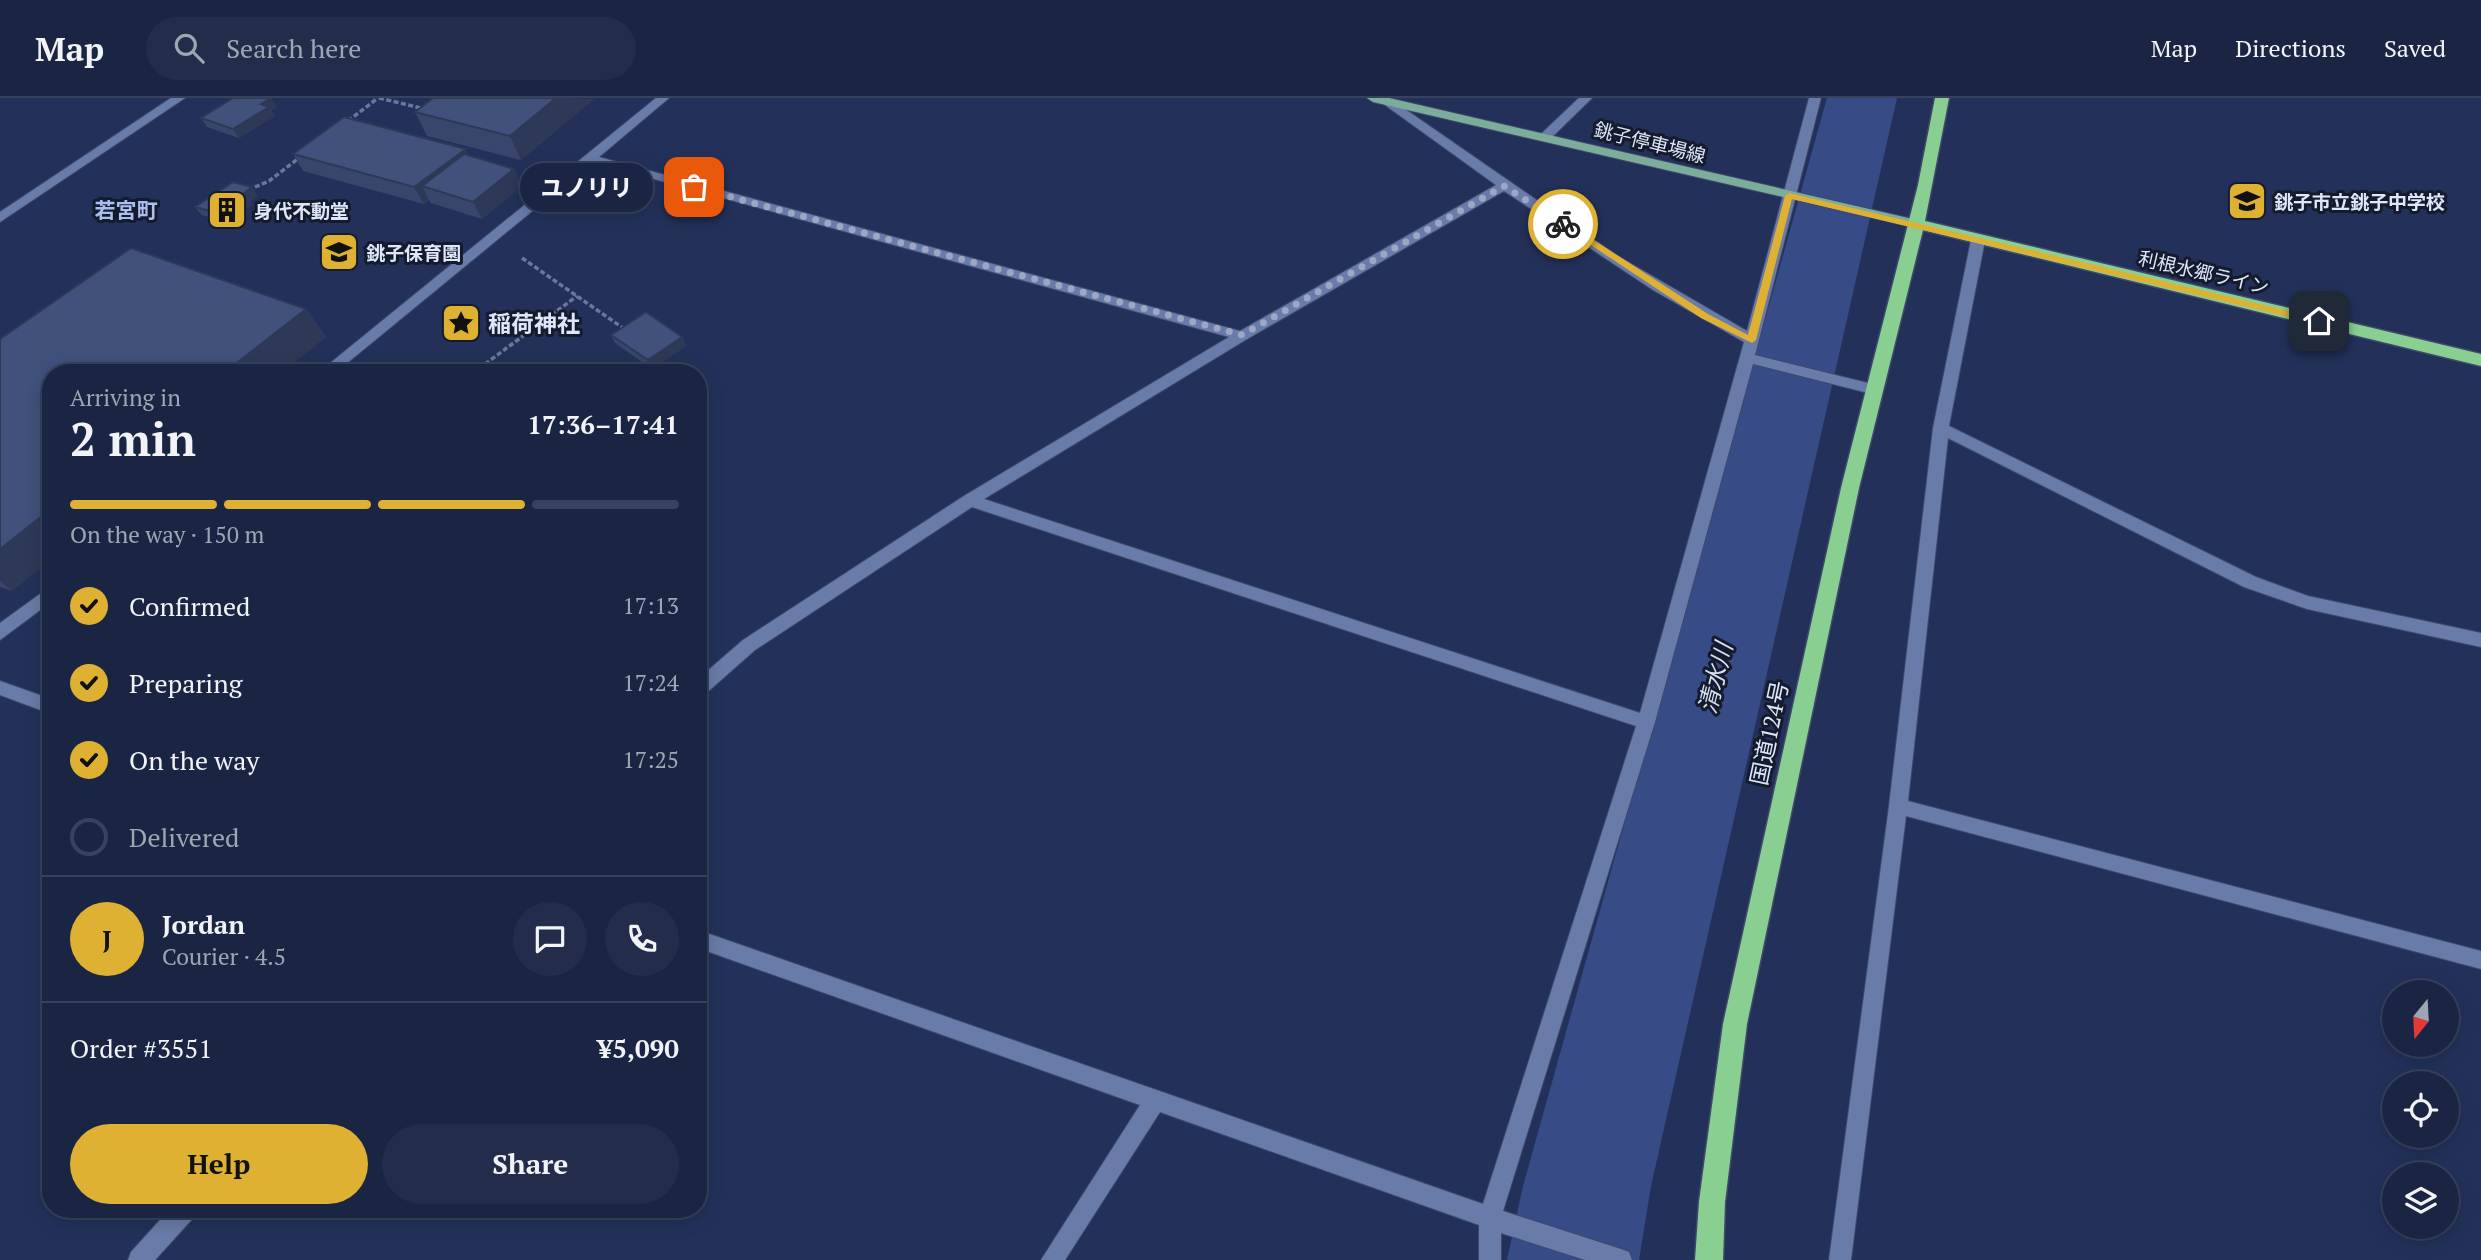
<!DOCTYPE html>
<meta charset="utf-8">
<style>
body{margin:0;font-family:"PT Serif","Noto Sans JP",serif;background:#232d4b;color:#f1f3f6;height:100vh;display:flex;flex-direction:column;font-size:26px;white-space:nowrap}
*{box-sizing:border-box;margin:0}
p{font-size:23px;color:#9fa5b2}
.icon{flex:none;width:38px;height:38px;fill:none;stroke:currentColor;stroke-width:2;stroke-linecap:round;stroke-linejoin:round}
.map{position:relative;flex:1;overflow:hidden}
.panel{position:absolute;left:42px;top:266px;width:665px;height:854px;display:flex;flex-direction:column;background:#1a2544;border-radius:28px;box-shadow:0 4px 18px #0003,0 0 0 2px #38425d}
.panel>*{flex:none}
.needle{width:46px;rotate:198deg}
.controls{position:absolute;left:2382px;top:882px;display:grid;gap:14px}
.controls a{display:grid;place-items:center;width:77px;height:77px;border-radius:50%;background:#1a2544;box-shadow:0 4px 18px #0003,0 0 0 2px #38425d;font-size:35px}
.pin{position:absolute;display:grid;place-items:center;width:60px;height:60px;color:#fff;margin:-30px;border-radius:14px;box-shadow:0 4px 10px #0006}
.courier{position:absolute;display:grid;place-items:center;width:70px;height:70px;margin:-35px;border:5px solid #deb133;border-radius:50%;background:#fff;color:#222;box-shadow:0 2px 9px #0007}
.bubble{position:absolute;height:49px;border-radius:24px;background:#1a2544;box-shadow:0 4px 18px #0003,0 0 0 2px #38425d;font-size:23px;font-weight:800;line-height:49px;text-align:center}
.summary em{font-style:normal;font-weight:800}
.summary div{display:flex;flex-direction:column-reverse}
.summary{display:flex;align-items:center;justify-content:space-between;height:119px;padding:0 28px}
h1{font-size:46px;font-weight:800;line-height:52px}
.bar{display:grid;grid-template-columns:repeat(4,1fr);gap:10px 7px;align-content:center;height:84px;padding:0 28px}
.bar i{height:9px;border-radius:5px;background:#38425d}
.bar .selected{background:#deb133}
.bar p{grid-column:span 4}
.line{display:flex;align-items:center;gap:18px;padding:0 28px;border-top:2px solid #38425d}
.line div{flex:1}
.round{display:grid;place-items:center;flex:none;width:74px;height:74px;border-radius:37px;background:#232d4b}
ol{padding:0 28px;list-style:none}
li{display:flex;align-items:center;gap:21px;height:77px}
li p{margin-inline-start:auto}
li .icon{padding:7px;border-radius:50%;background:#deb133;color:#111;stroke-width:4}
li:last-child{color:#9fa5b2}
li i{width:38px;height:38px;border:4px solid #38425d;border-radius:50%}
.button{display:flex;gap:14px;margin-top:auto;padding:14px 28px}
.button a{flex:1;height:80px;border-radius:42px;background:#deb133;color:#111;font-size:28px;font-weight:800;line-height:80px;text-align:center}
.button a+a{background:#232d4b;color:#f1f3f6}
header{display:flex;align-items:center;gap:42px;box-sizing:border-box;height:98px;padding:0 35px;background:#1a2544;border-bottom:2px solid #38425d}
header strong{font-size:33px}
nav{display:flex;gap:38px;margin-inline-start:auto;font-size:24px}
.search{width:490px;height:63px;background:#232d4b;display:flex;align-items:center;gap:18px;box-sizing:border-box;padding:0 24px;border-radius:38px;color:#9fa5b2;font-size:26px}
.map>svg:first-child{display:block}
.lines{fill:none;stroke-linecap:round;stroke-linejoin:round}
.river{fill:#374b87;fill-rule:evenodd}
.minor-casing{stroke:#3f496b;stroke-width:2}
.major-casing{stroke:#3f496b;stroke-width:2}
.highway-casing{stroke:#3f496b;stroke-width:3}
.path{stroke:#6b7798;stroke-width:3.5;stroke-dasharray:5 2.5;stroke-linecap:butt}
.minor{fill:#697ba9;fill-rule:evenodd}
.major{fill:#7cad9b;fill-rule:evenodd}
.highway{fill:#89cf92;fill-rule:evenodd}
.wall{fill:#38466b}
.shaded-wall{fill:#2e3957}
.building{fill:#41517c;stroke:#2e3957;stroke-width:2}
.route{fill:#deb133}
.done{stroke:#9da7c3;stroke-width:7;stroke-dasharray:0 12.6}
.labels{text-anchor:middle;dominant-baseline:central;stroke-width:6;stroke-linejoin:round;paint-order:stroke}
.far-street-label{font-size:19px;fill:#dee6fb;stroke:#141b2d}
.far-poi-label{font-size:19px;font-weight:bold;fill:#dee6fb;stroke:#141b2d;text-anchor:start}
.far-quarter-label{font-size:21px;font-weight:bold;fill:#aabef0;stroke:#141b2d}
.poi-label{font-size:23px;font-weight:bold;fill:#dee6fb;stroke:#141b2d;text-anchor:start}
.street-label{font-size:23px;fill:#dee6fb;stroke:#141b2d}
.water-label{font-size:24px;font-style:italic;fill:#d5ddef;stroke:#141b2d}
</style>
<header>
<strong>Map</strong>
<div class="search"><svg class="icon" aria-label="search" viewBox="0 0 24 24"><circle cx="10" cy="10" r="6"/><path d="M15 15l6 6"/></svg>Search here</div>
<nav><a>Map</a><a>Directions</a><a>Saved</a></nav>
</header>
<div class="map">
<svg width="2481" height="1162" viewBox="0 0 2481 1162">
<rect width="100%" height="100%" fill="#23315a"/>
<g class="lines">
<polygon class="river" points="1827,0 1897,0 1651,1088 1639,1162 1507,1162 1523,1088"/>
<g class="minor-casing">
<g id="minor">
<polygon points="171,0 185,0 0,124 0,114"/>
<path d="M656,0H669L599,59L1240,233L1496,87L1385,7L1383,4L1389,0L1616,157L1747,233L1809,0H1821L1755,257L1876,287L1883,292L1876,297L1753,266L1655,624L1503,1113L1621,1151L1629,1154L1632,1162H1585L1501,1135V1162H1479V1127L1160,1014L1065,1162H1041L1140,1007L698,850V832L1483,1106L1636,628L972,409L755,552L704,597L698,599V581L743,542L964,398L1229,239L592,64L335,275H318ZM1504,93L1653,192L1744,244L1640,615L984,401L1247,241Z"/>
<polygon points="1579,0 1592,0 1549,42 1541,42 1541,36"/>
<polygon points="1978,138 1985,142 1949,328 2256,479 2308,498 2481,535 2481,549 2307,511 2244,489 1948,340 1908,703 2481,853 2481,871 1906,718 1851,1162 1829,1162 1889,708 1933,330 1971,142"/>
<polygon points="51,488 51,504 0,542 0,525"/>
<polygon points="0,583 51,601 51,616 0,597"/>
<polygon points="170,1111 197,1111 194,1119 155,1162 128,1162 131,1154"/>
</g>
</g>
<g class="major-casing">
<polygon id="major" points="1367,0 1389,0 1917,122 1924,126 1917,130 1373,4"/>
</g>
<g class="highway-casing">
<polygon id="highway" points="1935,0 1949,0 1925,123 2481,256 2481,268 1923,132 1859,390 1747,926 1725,1104 1723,1162 1695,1162 1699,1104 1723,926 1841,390 1918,87"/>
</g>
<g class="path">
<polyline points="379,0 421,10"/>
<polyline points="348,23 378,0"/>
<polyline points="255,89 269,83 299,60"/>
<polyline points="522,160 623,230"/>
<polyline points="473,275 577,198"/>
</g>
<use href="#minor" class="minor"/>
<use href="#major" class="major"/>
<use href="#highway" class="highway"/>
</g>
<g class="wall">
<polygon points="594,1 521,62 427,38 415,14"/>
<polygon points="277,9 271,12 275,18 239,40 207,29 201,20"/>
<polygon points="293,56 470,58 514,71 522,88 482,121 431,105 429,102 424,106 303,73"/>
<polygon points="258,98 250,104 252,107 228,125 202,117 195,109"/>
<polygon points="306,211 326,239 51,275 12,493 0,489 0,241"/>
<polygon points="611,237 682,239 686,248 652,271 615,245"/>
</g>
<g class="shaded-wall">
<polygon points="271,0 277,9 271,12 275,18 239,40 233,31 261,6"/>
<polygon points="556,0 594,1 521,62 510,38"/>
<polygon points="466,51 475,68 422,88 429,102 424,106 414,89"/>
<polygon points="514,71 522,88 482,121 473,104"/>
<polygon points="252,89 258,98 250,104 252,107 228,125 222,116 242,97"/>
<polygon points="306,211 326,239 282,275 224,275"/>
<polygon points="682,239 686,248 652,271 648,262"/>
<polygon points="51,411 51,462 12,493 0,483 0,451"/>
</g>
<g class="building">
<polygon points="233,0 271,0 261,6 269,9 233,31 201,20"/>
<polygon points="433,0 556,0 510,38 415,14"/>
<polygon points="344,19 466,51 414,89 293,56"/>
<polygon points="464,56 514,71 473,104 422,88"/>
<polygon points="233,84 252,89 242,97 246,98 222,116 195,109"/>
<polygon points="131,150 306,211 224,275 51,275 51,411 0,451 0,241"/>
<polygon points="646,214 682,239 648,262 611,237"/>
</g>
<polygon class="route" points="1789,95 2319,220 2324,223 2319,226 1792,101 1756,242 1752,245 1701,220 1559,126 1566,124 1708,216 1748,237 1785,98"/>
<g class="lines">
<polyline class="done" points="694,89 1242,237 1504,88 1563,126"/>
</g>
<defs>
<g id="school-square" transform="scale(2.0125)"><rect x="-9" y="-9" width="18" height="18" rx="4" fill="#deb133" stroke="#141b2d"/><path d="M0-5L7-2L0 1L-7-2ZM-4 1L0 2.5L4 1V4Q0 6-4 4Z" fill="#111"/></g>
<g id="building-square" transform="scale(2.0125)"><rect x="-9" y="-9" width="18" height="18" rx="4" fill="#deb133" stroke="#141b2d"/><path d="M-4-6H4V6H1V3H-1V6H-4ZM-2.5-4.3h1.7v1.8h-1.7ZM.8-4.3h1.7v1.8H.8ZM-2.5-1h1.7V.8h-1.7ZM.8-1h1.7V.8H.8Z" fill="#111"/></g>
<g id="sight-square" transform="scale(2.0125)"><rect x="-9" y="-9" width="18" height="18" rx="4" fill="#deb133" stroke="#141b2d"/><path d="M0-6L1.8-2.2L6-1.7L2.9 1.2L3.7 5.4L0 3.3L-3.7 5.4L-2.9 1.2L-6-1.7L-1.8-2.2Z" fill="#111"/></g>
</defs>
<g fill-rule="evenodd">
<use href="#school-square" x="2247" y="103"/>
<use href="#building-square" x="227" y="112"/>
<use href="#school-square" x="339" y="154"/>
<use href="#sight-square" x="461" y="225"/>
</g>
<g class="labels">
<g class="far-street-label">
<text transform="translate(1650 44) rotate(14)">銚子停車場線</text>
<text transform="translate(2204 174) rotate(13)">利根水郷ライン</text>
</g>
<g class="far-poi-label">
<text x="2274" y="103">銚子市立銚子中学校</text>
<text x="254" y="112">身代不動堂</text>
<text x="366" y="154">銚子保育園</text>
</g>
<g class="far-quarter-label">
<text x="126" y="112">若宮町</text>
</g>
<g class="poi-label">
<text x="488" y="225">稲荷神社</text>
</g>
<g class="street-label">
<text transform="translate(1769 635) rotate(-78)">国道124号</text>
</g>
<g class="water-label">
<text transform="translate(1715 580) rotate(-76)">清水川</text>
</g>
</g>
</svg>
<div class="controls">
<a><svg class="needle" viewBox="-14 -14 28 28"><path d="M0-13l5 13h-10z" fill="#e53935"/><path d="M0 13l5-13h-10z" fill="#9fa5b2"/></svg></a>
<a><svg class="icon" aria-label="locate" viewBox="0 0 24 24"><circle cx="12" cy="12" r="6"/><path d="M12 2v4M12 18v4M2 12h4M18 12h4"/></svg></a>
<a><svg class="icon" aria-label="layers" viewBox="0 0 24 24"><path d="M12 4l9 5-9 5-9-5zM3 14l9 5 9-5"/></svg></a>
</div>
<div class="pin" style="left:694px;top:89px;background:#ea580c"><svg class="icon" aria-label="bag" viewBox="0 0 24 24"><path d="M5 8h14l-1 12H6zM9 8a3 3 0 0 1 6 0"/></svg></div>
<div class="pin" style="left:2319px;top:223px;background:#1f2937"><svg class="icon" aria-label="home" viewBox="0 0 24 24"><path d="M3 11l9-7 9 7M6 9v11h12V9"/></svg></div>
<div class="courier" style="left:1563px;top:126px"><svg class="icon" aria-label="bike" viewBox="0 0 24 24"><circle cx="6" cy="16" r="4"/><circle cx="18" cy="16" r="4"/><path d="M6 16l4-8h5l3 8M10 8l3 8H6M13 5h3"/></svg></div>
<div class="bubble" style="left:520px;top:65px;width:133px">ユノリリ</div>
<section class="panel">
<div class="summary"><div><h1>2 min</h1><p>Arriving in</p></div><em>17:36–17:41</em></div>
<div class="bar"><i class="selected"></i><i class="selected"></i><i class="selected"></i><i></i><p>On the way · 150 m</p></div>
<ol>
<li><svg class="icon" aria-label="check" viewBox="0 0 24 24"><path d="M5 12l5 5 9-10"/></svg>Confirmed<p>17:13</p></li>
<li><svg class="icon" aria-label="check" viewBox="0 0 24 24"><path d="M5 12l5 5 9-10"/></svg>Preparing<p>17:24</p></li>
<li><svg class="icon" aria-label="check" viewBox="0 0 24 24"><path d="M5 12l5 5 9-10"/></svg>On the way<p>17:25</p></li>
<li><i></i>Delivered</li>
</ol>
<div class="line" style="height:126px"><b class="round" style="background:#deb133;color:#111">J</b><div><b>Jordan</b><p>Courier · 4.5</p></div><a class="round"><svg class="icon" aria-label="chat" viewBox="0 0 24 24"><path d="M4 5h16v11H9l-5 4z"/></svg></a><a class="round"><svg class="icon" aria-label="phone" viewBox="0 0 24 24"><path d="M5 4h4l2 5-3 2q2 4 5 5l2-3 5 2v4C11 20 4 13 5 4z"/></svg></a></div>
<div class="line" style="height:91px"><div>Order #3551</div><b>¥5,090</b></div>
<div class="button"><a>Help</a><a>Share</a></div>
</section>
</div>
